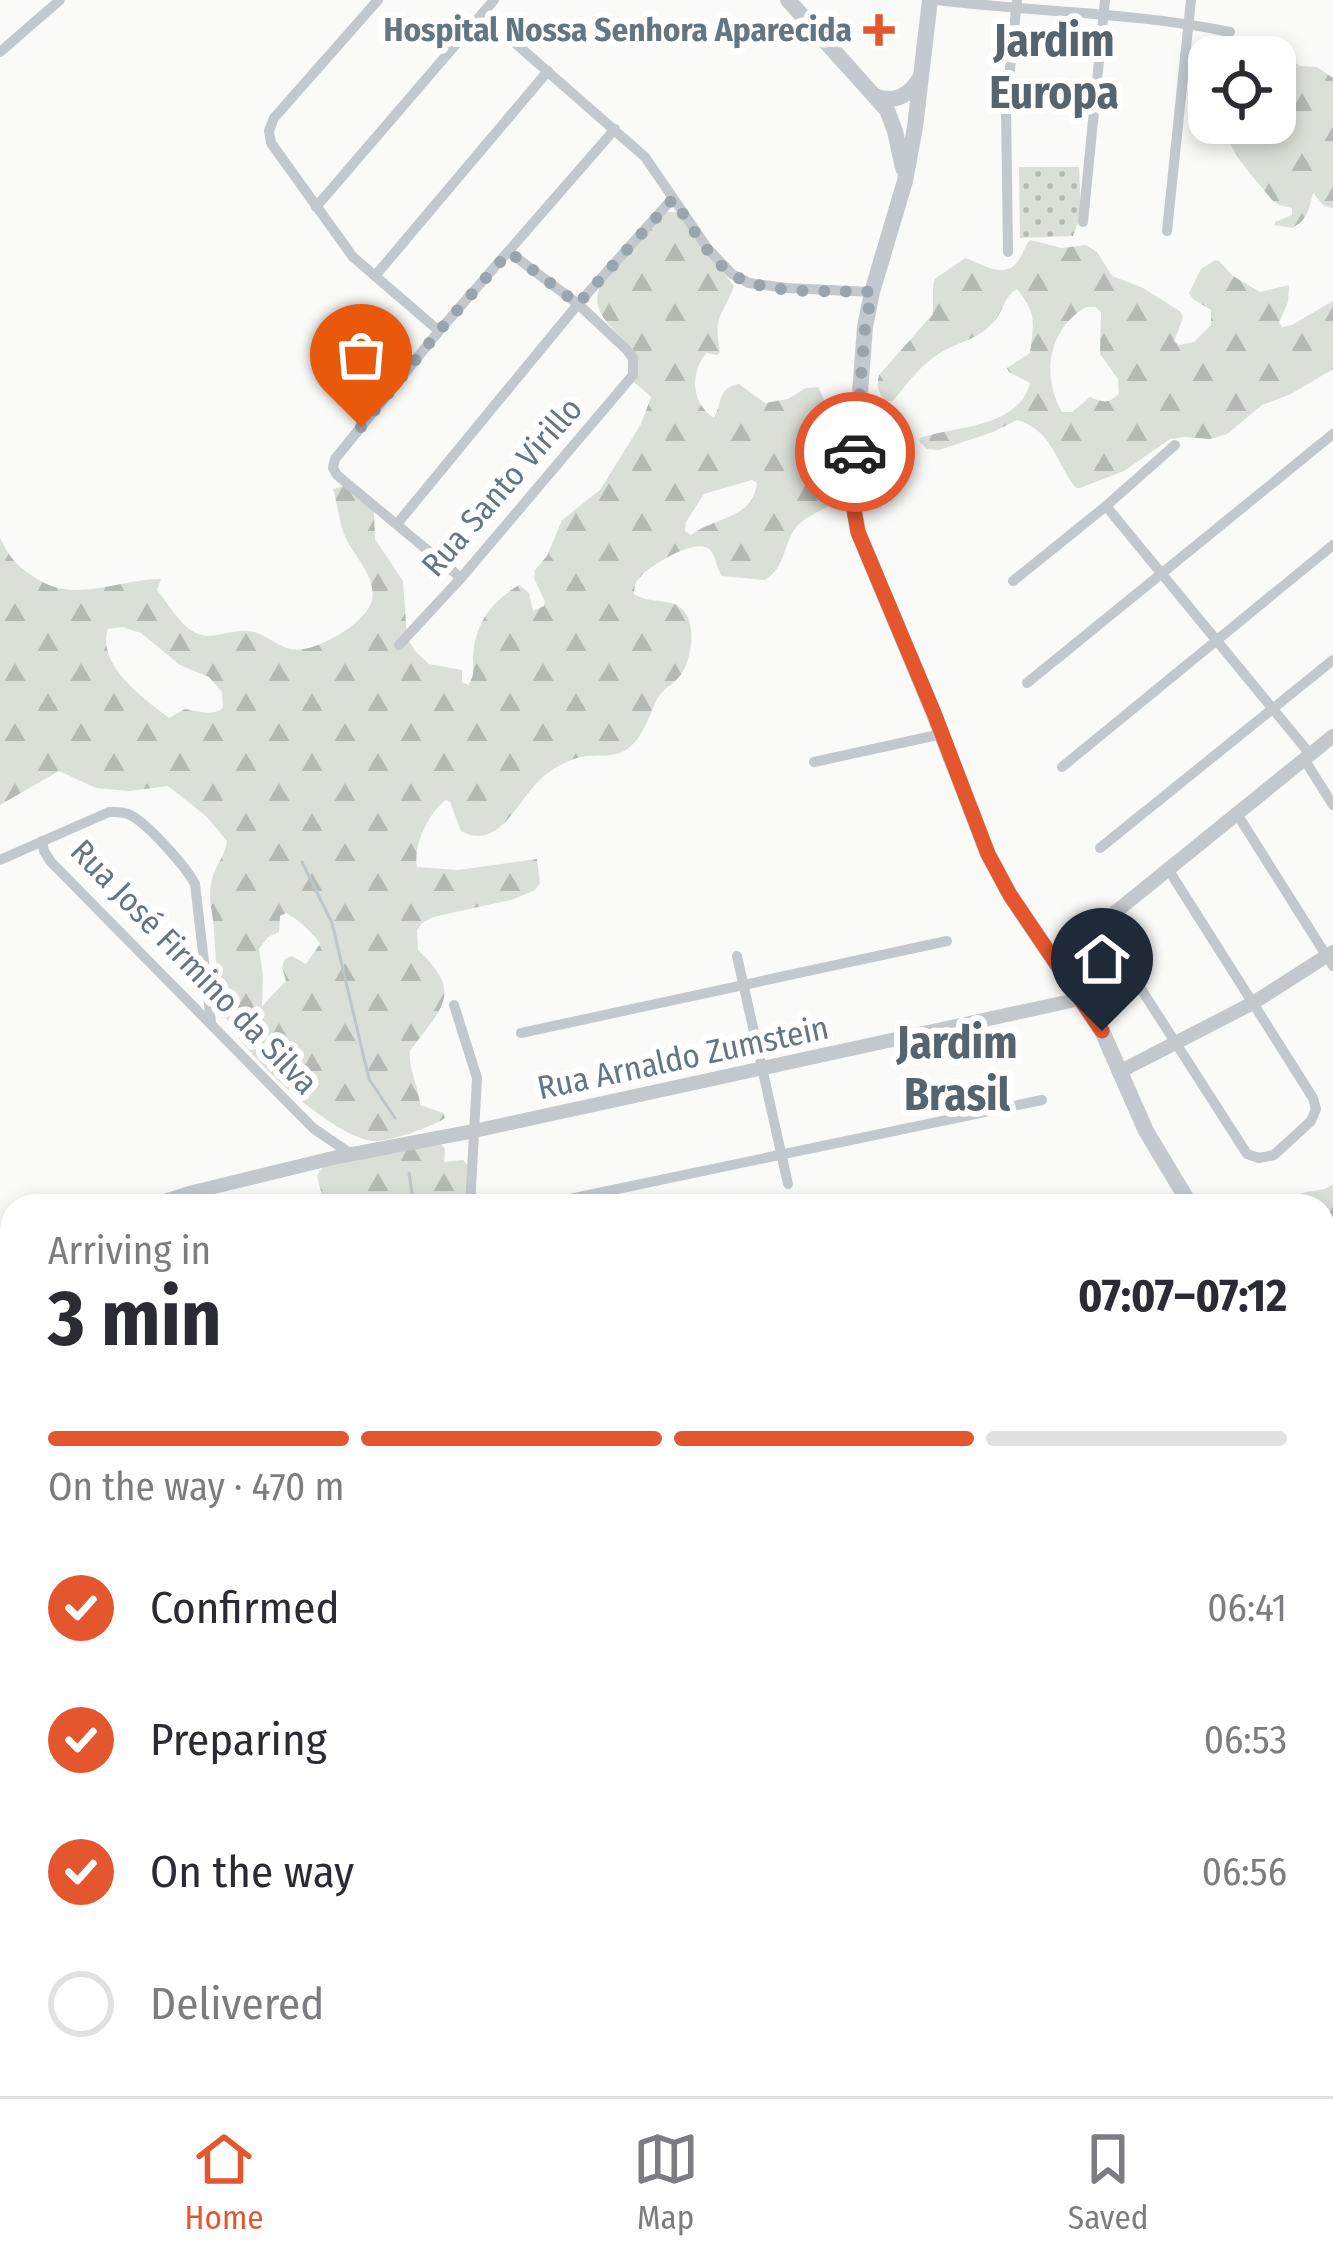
<!DOCTYPE html>
<meta charset="utf-8">
<style>
body{margin:0;font-family:"Fira Sans Condensed",sans-serif;background:#f2f2f3;color:#2b2b33;height:100vh;display:flex;flex-direction:column;font-size:45px;white-space:nowrap}
*{box-sizing:border-box;margin:0}
p{font-size:39px;color:#7c7c81}
.icon{flex:none;width:66px;height:66px;fill:none;stroke:currentColor;stroke-width:2;stroke-linecap:round;stroke-linejoin:round}
.map{position:relative;flex:1;overflow:hidden}
.panel{position:absolute;left:0px;top:1194px;width:1335px;height:903px;display:flex;flex-direction:column;background:#fff;border-radius:36px 36px 0 0;box-shadow:0 6px 18px #0003}
.panel>*{flex:none}
.fabs{position:absolute;left:1188px;top:36px;display:grid;gap:24px}
.fabs a{display:grid;place-items:center;width:108px;height:108px;border-radius:24px;background:#fff;box-shadow:0 6px 18px #0003;font-size:60px}
.pin{position:absolute;display:grid;place-items:center;width:102px;height:102px;color:#fff;margin:-123px -51px;border-radius:50% 50% 50% 0;rotate:-45deg;box-shadow:0 0 12px #0007}
.pin .icon{rotate:45deg}
.courier{position:absolute;display:grid;place-items:center;width:120px;height:120px;margin:-60px;border:9px solid #e4572e;border-radius:50%;background:#fff;color:#222;box-shadow:0 3px 15px #0007}
.head em{font-style:normal;font-weight:700}
.head div{display:flex;flex-direction:column-reverse}
.head{display:flex;align-items:center;justify-content:space-between;height:204px;padding:0 48px}
h1{font-size:78px;font-weight:700;line-height:90px}
.bar{display:grid;grid-template-columns:repeat(4,1fr);gap:18px 12px;align-content:center;height:144px;padding:0 48px}
.bar i{height:15px;border-radius:9px;background:#e1e1e2}
.bar .selected{background:#e4572e}
.bar p{grid-column:span 4}
ol{padding:0 48px;list-style:none}
li{display:flex;align-items:center;gap:36px;height:132px}
li p{margin-inline-start:auto}
li .icon{padding:12px;border-radius:50%;background:#e4572e;color:#fff;stroke-width:4}
li:last-child{color:#7c7c81}
li i{width:66px;height:66px;border:6px solid #e1e1e2;border-radius:50%}
.tab-bar{display:flex;justify-content:space-around;align-items:center;height:168px;border-top:3px solid #e1e1e2;background:#fff;font-size:33px;color:#7c7c81}
.tab-bar a{display:grid;justify-items:center;gap:6px}
.tab-bar .selected{color:#e4572e}
.map>svg:first-child{display:block}
.forest{fill:url(#forest-firs);fill-rule:evenodd}
.park{fill:url(#park-dots)}
.lines{fill:none;stroke-linecap:round;stroke-linejoin:round}
.stream{stroke:#bbc7cb;stroke-width:3}
.minor{stroke:#c3c8cc;stroke-width:10}
.tertiary{stroke:#c3c8cc;stroke-width:14}
.primary{stroke:#c3c9ce;stroke-width:16}
.done{stroke:#99a4ac;stroke-width:12;stroke-dasharray:0 21.6}
.route{stroke:#e4572e;stroke-width:15}
.poi-dot{fill:#e4572e;stroke:#fff;stroke-width:4.5}
.labels{text-anchor:middle;dominant-baseline:central;stroke-width:12;stroke-linejoin:round;paint-order:stroke}
.poi-label{font-size:33px;font-weight:bold;fill:#657683;stroke:#fff;text-anchor:end}
.street-label{font-size:33px;fill:#657683;stroke:#fff}
.district-label{font-size:45px;font-weight:bold;fill:#57646e;stroke:#fff}
</style>
<div class="map">
<svg width="1333" height="2096" viewBox="0 0 1333 2096">
<defs>
<pattern id="forest-firs" width="22" height="20" patternUnits="userSpaceOnUse" patternTransform="scale(3)"><rect width="22" height="20" fill="#dadfd7"/><path d="M5 1l3.5 6h-7zM16 11l3.5 6h-7z" fill="#b4b9b4"/></pattern>
<pattern id="park-dots" width="8" height="8" patternUnits="userSpaceOnUse" patternTransform="scale(3)"><rect width="8" height="8" fill="#dadfd7"/><path d="M2 2h.1M6 6h.1" fill="none" stroke="#b4b9b4" stroke-width="1.8" stroke-linecap="round"/></pattern>
</defs>
<rect width="100%" height="100%" fill="#fafaf8"/>
<g class="forest">
<path d="M1249,38L1267,43L1300,66L1317,67L1333,78V208L1324,206L1313,193C1309,209 1308,220 1292,228L1275,225V222L1292,215V208L1279,205L1272,200C1254,177 1228,152 1223,123H1275V57H1233L1237,46Z"/>
<path d="M664,212H679L709,255L734,286C723,316 713,315 720,352L717,355L706,353C690,374 691,403 714,418C722,403 718,387 739,384L765,403L788,399L806,388L818,387C824,396 824,405 829,415C839,437 849,456 841,482C837,495 830,494 827,507C816,513 801,519 794,530C783,548 785,567 765,580L722,576C716,568 716,556 710,550C698,536 651,565 641,576C634,584 635,584 634,594C649,605 671,596 684,611C696,626 692,656 682,673C676,683 663,688 657,699C649,716 641,744 622,752C611,757 597,755 585,756C572,758 555,767 544,776C519,796 500,853 461,831L450,802L446,800C428,813 413,846 417,867L458,870L537,859L540,883L535,890L514,899L433,917L422,923L417,930L418,950C465,994 441,1008 410,1051C408,1069 419,1087 420,1105L443,1113L445,1118C434,1126 389,1142 375,1141C336,1141 235,1049 224,1012C216,987 216,956 214,930C213,914 208,899 211,884C213,868 225,857 227,841L206,816L168,786L129,791L96,788L59,771L0,805V538C10,559 19,568 39,580C77,603 119,579 161,579L157,590C168,603 179,624 194,632C212,642 229,629 248,631C263,632 275,645 290,649C313,655 367,623 372,600C377,577 352,554 344,534C339,520 337,503 333,489L343,486L374,511L375,539L403,581L407,638L416,652L429,664L462,670V682L468,685C475,675 473,670 473,657C475,623 491,602 519,585L529,593L533,611L544,606L545,602L534,578L535,570L547,556L562,520L600,490L641,424L651,397L634,382C654,342 589,329 598,293C604,266 645,233 664,212ZM752,480L757,483C752,520 716,516 691,535L685,531L686,522L704,494ZM122,627L141,633L180,665L209,677L222,692L223,708C213,717 198,711 185,709L169,718C144,699 96,665 108,629ZM286,913C293,915 317,936 320,944L306,964L292,956L285,959L282,967L286,981L262,1006L263,976L259,949L268,937L279,932L280,916Z"/>
<path d="M1030,240L1062,248L1086,245L1097,252L1112,276L1143,288L1181,312L1183,318L1174,341L1179,345L1194,342L1211,325V310L1193,299L1189,293L1201,269L1215,260L1219,261L1233,276L1260,292L1289,285L1288,302L1279,323L1282,327L1292,325L1333,301V369L1291,394L1262,405L1227,434L1210,439L1185,437L1170,439L1124,471L1080,488H1076C1055,461 1052,430 1017,420L993,432L939,450L927,449L919,441L920,438C954,426 1019,428 1030,383L1009,372L1007,368L1030,353C1034,323 1037,314 1017,289C1004,297 1005,307 996,319C979,341 958,341 940,353C921,364 907,384 893,401H887C878,394 876,386 879,375L933,314V285L935,279L965,258C984,264 1005,282 1020,258C1024,252 1025,245 1030,240ZM1086,307H1095L1101,312L1100,354L1118,379L1119,393C1109,404 1104,403 1090,397L1072,412H1062C1041,376 1048,329 1086,307Z"/>
<path d="M435,1142L440,1143L445,1149L444,1162L463,1160C475,1171 476,1191 477,1206H325L317,1176C331,1150 371,1157 397,1153C410,1150 422,1146 435,1142Z"/>
<path d="M1333,1184V1267L1323,1274V1206H1290C1303,1183 1316,1197 1333,1184Z"/>
<polygon points="12,1315 12,1547 0,1566 0,1323"/>
<polygon points="0,2005 12,2009 12,2048 8,2062 0,2060"/>
<polygon points="950,2085 1005,2085 1005,2096 959,2096"/>
</g>
<polygon class="park" points="1019,167 1079,167 1081,214 1073,236 1020,238"/>
<g class="lines">
<g class="stream">
<polyline points="302,862 332,923 369,1079 395,1118"/>
<polyline points="409,1173 414,1206"/>
<polyline points="985,2085 988,2096"/>
</g>
<g class="minor">
<polyline points="378,0 274,118 269,131 271,143 353,257 439,331"/>
<path d="M937,0C1034,12 1134,12 1230,32"/>
<polyline points="482,14 645,157 708,249 732,274 749,283 787,288 872,292"/>
<polyline points="0,52 60,0"/>
<polyline points="316,207 494,0"/>
<polyline points="1083,222 1105,0"/>
<polyline points="1167,231 1191,0"/>
<polyline points="1008,252 1006,108 1017,0"/>
<polyline points="375,276 548,71"/>
<polyline points="1106,506 1310,754"/>
<polyline points="397,524 578,304 672,199"/>
<polyline points="461,578 337,475 333,468 335,459 439,331 615,129"/>
<polyline points="1013,581 1106,506 1175,445"/>
<polyline points="399,645 461,578 633,375 633,358 626,349 578,304 509,252"/>
<polyline points="1027,683 1333,434"/>
<polyline points="1304,759 1333,805"/>
<polyline points="814,762 942,734"/>
<polyline points="1062,767 1333,545"/>
<polyline points="1237,814 1333,966"/>
<polyline points="42,841 44,851 51,862 313,1128 351,1154"/>
<polyline points="1100,848 1333,660"/>
<path d="M0,860L109,812C117,812 120,811 128,814C146,821 186,867 195,884L211,1022"/>
<polyline points="1100,925 1247,1154 1259,1158 1274,1155 1311,1121 1316,1109 1313,1098 1168,869"/>
<polyline points="737,956 788,1184"/>
<polyline points="454,1005 477,1078 470,1206"/>
<polyline points="521,1033 947,941"/>
<polyline points="536,1206 1042,1100"/>
<polyline points="1323,1361 1333,1352"/>
<polyline points="0,1634 12,1641"/>
<polyline points="1323,1671 1333,1672"/>
<polyline points="0,1693 12,1700"/>
<polyline points="0,1767 12,1771"/>
<polyline points="0,1859 12,1863"/>
<polyline points="1323,1862 1333,1864"/>
<polyline points="0,1950 12,1954"/>
<polyline points="1323,1953 1333,1955"/>
<polyline points="0,2083 49,2096"/>
</g>
<g class="tertiary">
<polyline points="1055,961 1333,736"/>
<polyline points="1119,1072 1253,1003 1333,952"/>
<polyline points="149,1206 193,1192 337,1157 474,1131 1080,999"/>
<polyline points="0,1304 12,1295"/>
</g>
<g class="primary">
<polyline points="788,0 887,110 895,131 903,168"/>
<polyline points="930,0 915,127 905,181 872,292 865,327 852,498 858,532 934,714 988,854 1010,895 1102,1031 1146,1131 1191,1206"/>
<path d="M877,97C896,103 910,95 920,78"/>
<polyline points="1291,2085 1295,2096"/>
</g>
</g>
<g class="lines">
<path class="done" d="M361,427L439,331L509,252L578,304L673,199C690,223 707,257 732,274C764,296 833,290 872,292L865,327L855,452"/>
<polyline class="route" points="855,452 852,499 858,532 934,713 988,854 1010,895 1102,1031"/>
</g>
<path class="poi-dot" d="M873 12h12v12h12v12h-12v12h-12v-12h-12v-12h12z"/>
<g class="labels">
<g class="poi-label">
<text x="852" y="30">Hospital Nossa Senhora Aparecida</text>
</g>
<g class="street-label">
<text transform="translate(502 487) rotate(-49)">Rua Santo Virillo</text>
<text transform="translate(194 967) rotate(46)">Rua José Firmino da Silva</text>
<text transform="translate(683 1058) rotate(-12)">Rua Arnaldo Zumstein</text>
</g>
<g class="district-label">
<text x="1054" y="41">Jardim<tspan x="1054" dy="52">Europa</tspan></text>
<text x="957" y="1043">Jardim<tspan x="957" dy="52">Brasil</tspan></text>
</g>
</g>
</svg>
<div class="fabs">
<a><svg class="icon" aria-label="locate" viewBox="0 0 24 24"><circle cx="12" cy="12" r="6"/><path d="M12 2v4M12 18v4M2 12h4M18 12h4"/></svg></a>
</div>
<div class="pin" style="left:361px;top:427px;background:#ea580c"><svg class="icon" aria-label="bag" viewBox="0 0 24 24"><path d="M5 8h14l-1 12H6zM9 8a3 3 0 0 1 6 0"/></svg></div>
<div class="pin" style="left:1102px;top:1031px;background:#1f2937"><svg class="icon" aria-label="home" viewBox="0 0 24 24"><path d="M3 11l9-7 9 7M6 9v11h12V9"/></svg></div>
<div class="courier" style="left:855px;top:452px"><svg class="icon" aria-label="car" viewBox="0 0 24 24"><path d="M5 17H2v-5l4-1 3-4h7l3 4 3 1v5h-3M9 17h6M6 11h13"/><circle cx="7" cy="17" r="2"/><circle cx="17" cy="17" r="2"/></svg></div>
<section class="panel">
<div class="head"><div><h1>3 min</h1><p>Arriving in</p></div><em>07:07–07:12</em></div>
<div class="bar"><i class="selected"></i><i class="selected"></i><i class="selected"></i><i></i><p>On the way · 470 m</p></div>
<ol>
<li><svg class="icon" aria-label="check" viewBox="0 0 24 24"><path d="M5 12l5 5 9-10"/></svg>Confirmed<p>06:41</p></li>
<li><svg class="icon" aria-label="check" viewBox="0 0 24 24"><path d="M5 12l5 5 9-10"/></svg>Preparing<p>06:53</p></li>
<li><svg class="icon" aria-label="check" viewBox="0 0 24 24"><path d="M5 12l5 5 9-10"/></svg>On the way<p>06:56</p></li>
<li><i></i>Delivered</li>
</ol>
</section>
</div>
<nav class="tab-bar">
<a class="selected"><svg class="icon" aria-label="home" viewBox="0 0 24 24"><path d="M3 11l9-7 9 7M6 9v11h12V9"/></svg>Home</a>
<a><svg class="icon" aria-label="map" viewBox="0 0 24 24"><path d="M3 6l6-2 6 2 6-2v14l-6 2-6-2-6 2zM9 4v14M15 6v14"/></svg>Map</a>
<a><svg class="icon" aria-label="saved" viewBox="0 0 24 24"><path d="M7 4h10v16l-5-4-5 4z"/></svg>Saved</a>
</nav>
